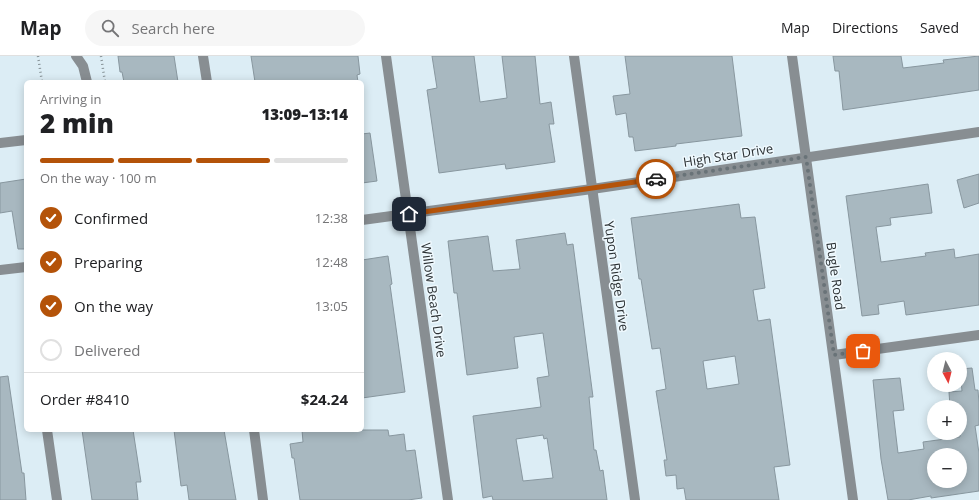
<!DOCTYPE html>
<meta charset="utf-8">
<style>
body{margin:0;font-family:"Open Sans",sans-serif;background:#f6f6f6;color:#202124;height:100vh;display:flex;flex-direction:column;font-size:15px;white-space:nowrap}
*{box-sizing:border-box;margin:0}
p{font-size:13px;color:#757577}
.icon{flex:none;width:22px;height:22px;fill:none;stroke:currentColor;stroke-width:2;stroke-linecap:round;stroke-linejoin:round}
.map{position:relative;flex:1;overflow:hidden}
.side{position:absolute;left:24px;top:24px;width:340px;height:352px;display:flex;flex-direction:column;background:#fff;border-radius:6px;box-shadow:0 2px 10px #0003}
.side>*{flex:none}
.needle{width:26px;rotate:173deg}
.controls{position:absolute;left:927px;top:296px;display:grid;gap:8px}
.controls a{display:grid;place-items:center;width:40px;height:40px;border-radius:50%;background:#fff;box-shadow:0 2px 10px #0003;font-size:20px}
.pin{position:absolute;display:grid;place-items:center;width:34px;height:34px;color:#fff;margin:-17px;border-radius:8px;box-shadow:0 2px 6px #0006}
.courier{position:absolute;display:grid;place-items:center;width:40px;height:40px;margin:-20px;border:3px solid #b45309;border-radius:50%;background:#fff;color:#222;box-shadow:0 1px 5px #0007}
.headline em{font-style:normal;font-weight:800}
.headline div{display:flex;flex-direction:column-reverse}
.headline{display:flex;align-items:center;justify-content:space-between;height:68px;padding:0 16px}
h1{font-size:26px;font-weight:800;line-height:30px}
.bar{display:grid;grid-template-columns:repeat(4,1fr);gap:6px 4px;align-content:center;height:48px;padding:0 16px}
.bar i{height:5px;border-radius:3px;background:#e0e0e0}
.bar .selected{background:#b45309}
.bar p{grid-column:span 4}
.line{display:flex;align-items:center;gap:10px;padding:0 16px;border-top:1px solid #e0e0e0}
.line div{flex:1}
ol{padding:0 16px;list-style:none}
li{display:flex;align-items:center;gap:12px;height:44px}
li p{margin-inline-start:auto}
li .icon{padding:4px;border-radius:50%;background:#b45309;color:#fff;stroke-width:4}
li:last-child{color:#757577}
li i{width:22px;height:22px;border:2px solid #e0e0e0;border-radius:50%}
header{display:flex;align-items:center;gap:24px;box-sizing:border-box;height:56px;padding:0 20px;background:#fff;border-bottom:1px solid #e0e0e0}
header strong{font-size:19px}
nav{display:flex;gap:22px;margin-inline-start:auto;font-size:14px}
.search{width:280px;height:36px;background:#f6f6f6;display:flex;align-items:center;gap:10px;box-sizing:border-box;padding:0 14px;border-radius:22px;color:#757577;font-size:15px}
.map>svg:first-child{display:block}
.building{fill:#a8b8c0;stroke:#88979f;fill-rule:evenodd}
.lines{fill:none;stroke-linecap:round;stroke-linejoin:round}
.path{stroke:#879398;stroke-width:2.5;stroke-dasharray:1 3;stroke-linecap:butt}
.minor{stroke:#888e92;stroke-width:10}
.done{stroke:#697378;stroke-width:4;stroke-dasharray:0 7.2}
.route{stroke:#b45309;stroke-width:5}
.labels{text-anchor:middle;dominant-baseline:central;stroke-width:3;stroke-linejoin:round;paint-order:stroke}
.street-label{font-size:13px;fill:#2b3134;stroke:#eff9fe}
</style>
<header>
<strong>Map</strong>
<div class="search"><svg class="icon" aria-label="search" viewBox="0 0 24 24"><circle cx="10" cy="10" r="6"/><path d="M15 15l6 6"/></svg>Search here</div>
<nav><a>Map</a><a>Directions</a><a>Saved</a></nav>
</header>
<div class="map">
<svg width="979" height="444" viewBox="0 0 979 444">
<rect width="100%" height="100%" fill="#dcedf5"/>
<g class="building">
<polygon points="118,0 174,0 178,26 124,26 122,16 120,16"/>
<polygon points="251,0 358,0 360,18 357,19 358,26 255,26"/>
<polygon points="432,0 474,0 480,46 507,42 502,0 535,0 540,48 551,46 554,68 549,68 555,106 506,113 505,108 439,117 427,34 437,32"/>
<polygon points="625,0 732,0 742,80 676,88 676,90 635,95 633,81 629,81 626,57 616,59 613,40 630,38"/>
<polygon points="833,0 901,0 903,12 944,7 943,4 979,0 979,34 843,54 839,15 835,15"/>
<polygon points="370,77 377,125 362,127 362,78"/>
<polygon points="979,118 979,147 964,152 957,124"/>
<polygon points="26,123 26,193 18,193 12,155 0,157 0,127"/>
<polygon points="928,128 932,157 890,162 891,169 876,171 881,206 926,200 925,197 954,193 955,202 979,198 979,249 906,259 904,245 878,249 879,258 862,260 846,140"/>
<path d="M739,148L741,162L755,161L765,232L753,234L758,265L770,263L790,409L774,411L779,444H686L684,432L677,433L676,419L666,420L664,404H667L656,335L666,333L660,292L652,293L641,223H639L631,162ZM735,300L739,328L707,333L703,305Z"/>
<path d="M565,177L567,189L573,188L593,341H589L594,394H596L600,415L603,414L607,444H493L492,440L483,442L473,360L541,351L537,322L549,320L543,277L514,281L518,312L467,319L457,237H454L448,185L488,180L493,215L520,213L516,184ZM543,379L544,383L547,382L553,422L523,425L516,383Z"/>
<polygon points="388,200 392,228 390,229 405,336 362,342 362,204"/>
<path d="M972,312L975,334H978L979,347V369L975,370L979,397V435L931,442V440L908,444H888L881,403L873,324L900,322L904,354L893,355L898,397L924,393L923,386L960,381V351H950L949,336L962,335L960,313ZM934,399H960V425H934Z"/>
<polygon points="8,320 22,417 24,417 26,444 0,444 0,321"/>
<polygon points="82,374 133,374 141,426 136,426 138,444 92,444"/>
<polygon points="174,374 224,374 236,444 189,444 187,429 181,430"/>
<polygon points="302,374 388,374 389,380 404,378 406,395 415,394 422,442 408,444 300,444 294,402 292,402 290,388 303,386"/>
</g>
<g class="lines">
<g class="path">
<polyline points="38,0 42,26"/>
<polyline points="101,0 105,26"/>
</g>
<g class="minor">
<polyline points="76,0 83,10 87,26"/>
<polyline points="203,0 207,26"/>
<polyline points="386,0 448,444"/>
<polyline points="574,0 635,444"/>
<polyline points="792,0 853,444"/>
<polyline points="0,87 26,84"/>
<polyline points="362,164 592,133 979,76"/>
<polyline points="0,214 26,211"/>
<polyline points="834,299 979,279"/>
<polyline points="47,374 57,444"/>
<polyline points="254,374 263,444"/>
</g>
</g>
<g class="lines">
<polyline class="done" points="656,123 806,101 834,299 863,295"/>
<polyline class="route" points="409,158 656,123"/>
</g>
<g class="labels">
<g class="street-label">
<text transform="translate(728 99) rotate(-9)">High Star Drive</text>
<text transform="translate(617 220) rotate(82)">Yupon Ridge Drive</text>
<text transform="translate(836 220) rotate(82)">Bugle Road</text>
<text transform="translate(434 244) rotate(82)">Willow Beach Drive</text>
</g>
</g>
</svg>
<div class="controls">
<a><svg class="needle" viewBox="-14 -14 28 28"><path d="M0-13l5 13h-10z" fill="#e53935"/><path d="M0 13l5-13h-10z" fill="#757577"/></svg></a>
<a>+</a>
<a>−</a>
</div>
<div class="pin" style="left:863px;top:295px;background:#ea580c"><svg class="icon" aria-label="bag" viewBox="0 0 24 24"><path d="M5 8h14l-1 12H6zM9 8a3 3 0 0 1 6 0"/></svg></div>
<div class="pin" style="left:409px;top:158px;background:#1f2937"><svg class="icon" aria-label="home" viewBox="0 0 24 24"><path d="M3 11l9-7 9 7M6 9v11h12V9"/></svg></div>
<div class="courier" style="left:656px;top:123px"><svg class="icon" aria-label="car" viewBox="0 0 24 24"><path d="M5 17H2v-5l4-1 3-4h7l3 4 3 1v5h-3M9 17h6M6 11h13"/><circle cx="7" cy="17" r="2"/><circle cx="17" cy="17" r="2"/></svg></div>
<section class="side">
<div class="headline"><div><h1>2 min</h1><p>Arriving in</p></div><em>13:09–13:14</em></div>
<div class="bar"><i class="selected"></i><i class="selected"></i><i class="selected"></i><i></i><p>On the way · 100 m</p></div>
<ol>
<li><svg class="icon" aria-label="check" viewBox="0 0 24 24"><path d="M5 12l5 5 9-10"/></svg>Confirmed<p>12:38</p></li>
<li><svg class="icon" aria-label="check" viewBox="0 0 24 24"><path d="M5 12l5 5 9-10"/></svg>Preparing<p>12:48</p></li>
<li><svg class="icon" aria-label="check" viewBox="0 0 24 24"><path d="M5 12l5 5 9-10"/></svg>On the way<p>13:05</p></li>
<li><i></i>Delivered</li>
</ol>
<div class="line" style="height:52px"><div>Order #8410</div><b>$24.24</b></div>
</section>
</div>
